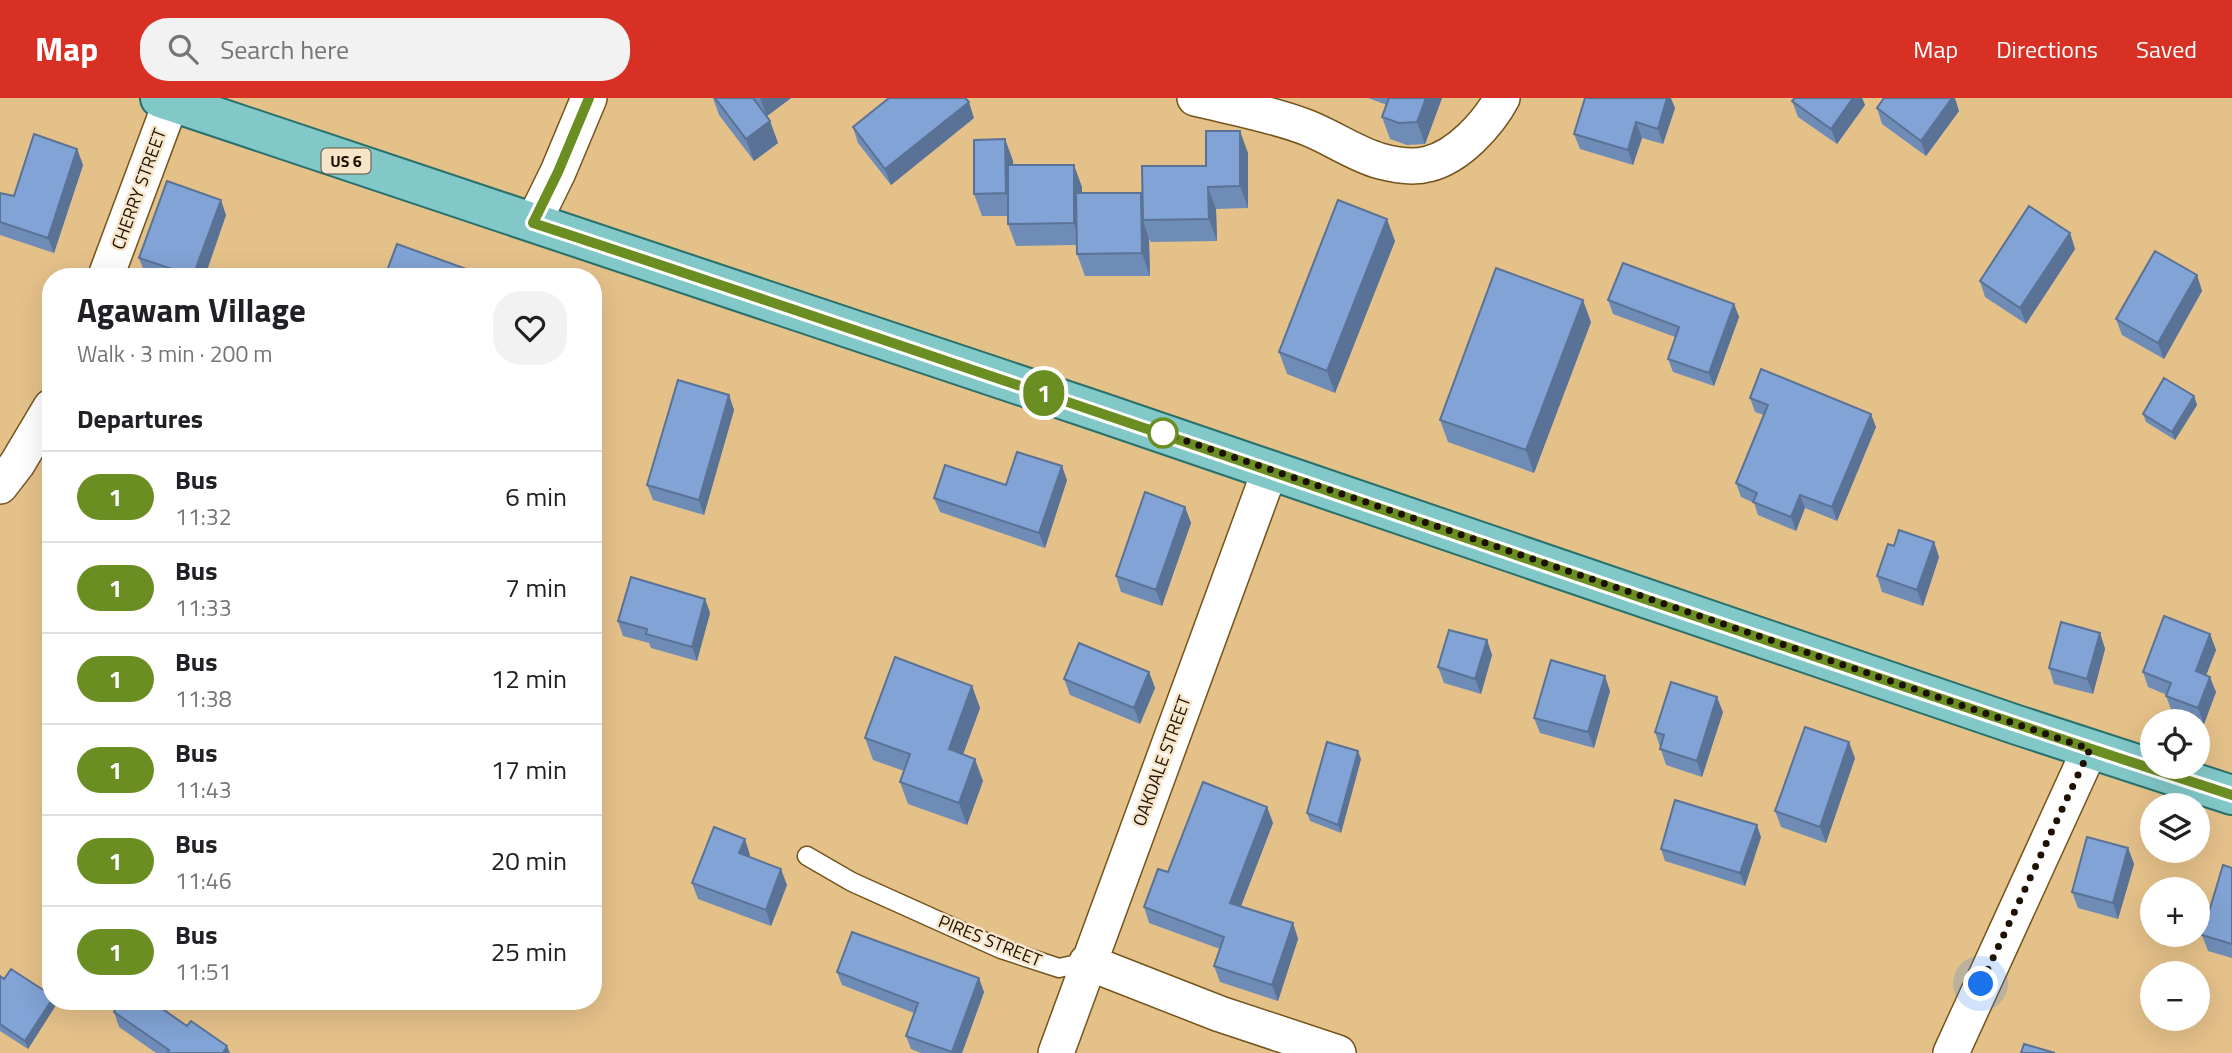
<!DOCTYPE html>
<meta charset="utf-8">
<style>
:root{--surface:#fff;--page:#f2f2f2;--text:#202124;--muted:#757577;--line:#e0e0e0;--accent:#d93025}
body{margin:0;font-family:"Titillium Web",sans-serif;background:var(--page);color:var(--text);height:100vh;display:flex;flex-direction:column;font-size:26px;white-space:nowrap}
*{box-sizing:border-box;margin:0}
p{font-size:23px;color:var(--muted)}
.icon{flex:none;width:38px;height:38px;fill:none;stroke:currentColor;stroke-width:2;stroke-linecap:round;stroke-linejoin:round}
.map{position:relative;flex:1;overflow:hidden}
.side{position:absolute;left:42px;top:170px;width:560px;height:742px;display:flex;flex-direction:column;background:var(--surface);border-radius:28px;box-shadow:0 7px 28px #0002}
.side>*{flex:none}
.badge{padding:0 14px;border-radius:23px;font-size:24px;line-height:46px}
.controls{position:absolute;left:2140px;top:611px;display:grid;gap:14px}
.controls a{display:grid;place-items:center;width:70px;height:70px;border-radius:50%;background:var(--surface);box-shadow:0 7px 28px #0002;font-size:35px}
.you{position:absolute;width:35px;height:35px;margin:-18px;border:5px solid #fff;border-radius:50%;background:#1a73e8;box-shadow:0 0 0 10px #1a73e833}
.map>.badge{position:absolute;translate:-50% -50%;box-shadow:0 0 0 4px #fff}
h2{padding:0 35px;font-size:26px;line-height:63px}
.round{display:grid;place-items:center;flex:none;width:74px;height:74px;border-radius:28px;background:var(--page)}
.headline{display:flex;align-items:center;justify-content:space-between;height:119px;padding:0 35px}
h1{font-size:33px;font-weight:700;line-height:52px}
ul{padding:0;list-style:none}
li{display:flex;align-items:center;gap:21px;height:91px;padding:0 35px;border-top:2px solid var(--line)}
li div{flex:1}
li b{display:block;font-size:26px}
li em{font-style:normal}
li .badge{min-width:77px;font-weight:700;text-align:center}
header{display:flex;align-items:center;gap:42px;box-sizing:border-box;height:98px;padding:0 35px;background:var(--accent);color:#fff}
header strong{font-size:33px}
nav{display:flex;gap:38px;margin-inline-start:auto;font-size:24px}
.search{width:490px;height:63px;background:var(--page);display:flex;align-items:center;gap:18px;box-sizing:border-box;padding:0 24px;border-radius:28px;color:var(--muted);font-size:26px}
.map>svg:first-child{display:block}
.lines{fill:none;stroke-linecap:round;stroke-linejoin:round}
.lane-casing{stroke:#74541d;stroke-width:21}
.street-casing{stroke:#74541d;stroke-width:38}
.primary-casing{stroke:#28706b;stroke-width:42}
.lane{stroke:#fff;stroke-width:18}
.street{stroke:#fff;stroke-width:35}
.primary{stroke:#82c8c9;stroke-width:38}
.wall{fill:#6f8cb7}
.shaded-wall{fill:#5a7295}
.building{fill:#81a3d5;stroke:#5a7295;stroke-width:2}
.line-casing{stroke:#fff;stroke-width:16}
.line{stroke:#6b8e23;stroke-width:10}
.walk{stroke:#1e1100;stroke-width:7;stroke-dasharray:0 12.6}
.stop-dot{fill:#fff;stroke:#6b8e23;stroke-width:3.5}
.labels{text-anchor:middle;stroke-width:5;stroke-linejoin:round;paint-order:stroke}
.shield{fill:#f7e5ca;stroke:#5f513d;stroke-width:2}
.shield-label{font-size:16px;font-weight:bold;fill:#1e1100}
.street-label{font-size:18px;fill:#1e1100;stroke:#f7e5ca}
</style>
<header>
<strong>Map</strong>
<div class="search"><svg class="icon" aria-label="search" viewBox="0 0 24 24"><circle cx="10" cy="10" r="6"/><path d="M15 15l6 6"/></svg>Search here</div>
<nav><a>Map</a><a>Directions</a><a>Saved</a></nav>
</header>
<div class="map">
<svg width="2232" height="955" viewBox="0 0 2232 955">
<rect width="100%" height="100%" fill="#e5c18a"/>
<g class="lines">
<defs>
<path id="lane" d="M807 758 852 784 1001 851 1059 870 1087 864"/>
<path id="street" d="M1195 0C1232 9 1272 16 1308 30 1333 40 1355 56 1380 63 1395 67 1414 70 1428 66 1458 59 1488 26 1502 0
M533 125 558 74 589 0
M106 178 171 4
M0 388 17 366 51 309
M1087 864 1220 916 1338 955
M1056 955 1270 372
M1951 955 2090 651"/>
<path id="primary" d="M160 0 1097 313 2017 627 2232 697"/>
</defs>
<use href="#lane" class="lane-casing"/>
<use href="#street" class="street-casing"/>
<use href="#primary" class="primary-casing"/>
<use href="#lane" class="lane"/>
<use href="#street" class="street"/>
<use href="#primary" class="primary"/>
</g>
<path class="wall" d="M713 0H791L767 18 770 23 778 45 754 63 719 17Z
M1368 0H1442L1425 46 1407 47 1390 41 1382 19 1387 7Z
M1795 0H1862L1865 7 1837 46 1798 19 1792 3Z
M1675 10 1663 46 1642 40 1633 67 1580 51 1574 36Z
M1877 10 1959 13 1926 58 1882 26Z
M974 20 891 87 858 45 853 29Z
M1005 41 1013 63V67L1082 89V95L1142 98 1206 68 1248 55V110L1216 111 1217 143 1151 144 1149 141 1150 178H1085L1077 156 1076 147 1016 148 1008 126V118H982L974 96Z
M77 51 83 67 54 155 0 137V95L14 98Z
M226 117 205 178H153L145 176 139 160Z
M2070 135 2075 151 2026 226 1985 199 1980 183Z
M1395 143 1335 295 1287 276 1279 254Z
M2197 177 2202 193 2164 261 2122 237 2116 221Z
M1608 202 1734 206 1739 219 1714 288 1673 274 1668 261 1675 239 1613 216Z
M1591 224 1534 375 1448 344 1440 322Z
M729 297 734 312 704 417 653 402 647 387Z
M2194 298 2197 307 2175 342 2146 324 2143 316Z
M1750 300 1876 329 1837 423 1805 410 1796 433 1758 417 1754 405 1741 399 1736 385 1764 317 1755 314Z
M1067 382 1045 450 940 414 934 400 1006 387Z
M1185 409 1191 425 1162 508 1121 494 1116 478Z
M1934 444 1939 459 1923 508 1882 494 1877 478 1894 448Z
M705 501 710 515 697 563 651 550 649 545 623 538 618 523Z
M2100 535 2105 551 2093 596 2054 586 2049 570Z
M2210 536 2216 552 2206 577 2216 594 2204 626 2172 614 2166 598 2167 597 2148 589 2143 574Z
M1487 542 1492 557 1481 596 1444 585 1438 569Z
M1149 574 1155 590 1140 626 1070 597 1064 581Z
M972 588 980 610 963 656 983 683 967 727 908 706 900 684 904 673 873 662 865 640Z
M1610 593 1594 650 1540 635 1534 620Z
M1723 614 1702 679 1666 667 1655 634Z
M1855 660 1826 745 1781 729 1775 713Z
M1361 661 1341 735 1310 723 1307 715Z
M1267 709 1273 725 1241 808 1293 825 1298 841 1278 903 1220 884 1214 868 1220 851 1149 825 1144 809 1168 774Z
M1761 739 1745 788 1665 763 1661 751Z
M2128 750 2134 766 2118 821 2078 810 2072 794Z
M750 757 749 759 787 787 771 828 698 801 692 785Z
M2232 770V860L2208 853 2202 837Z
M837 874 984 894 962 955H921L911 951 906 938 914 915 842 887Z
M0 878 56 907 28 951 0 933Z
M114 914 187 928 230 955H156L119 929Z"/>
<path class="shaded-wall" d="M760 0H791L767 18Z
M1426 0H1442L1425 46 1417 24Z
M1667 0H1671L1675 10 1663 46 1658 31Z
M1853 0H1862L1865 7 1837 46 1831 31Z
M1952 0H1955L1959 13 1926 58 1921 43Z
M969 4 974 20 891 87 885 71Z
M770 23 778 45 754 63 746 41Z
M1636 24 1642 40 1633 67 1628 52Z
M1240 33 1248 55V110L1240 88Z
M1005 41 1013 63 1014 118 1006 95Z
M77 51 83 67 54 155 48 140Z
M1074 67 1082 89V147L1074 125Z
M1208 89 1216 111 1217 143 1209 121Z
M1141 95 1149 117 1143 122 1149 141 1150 178 1142 155Z
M221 102 226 117 205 178H193Z
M1387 121 1395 143 1335 295 1327 273Z
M2070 135 2075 151 2026 226 2020 210Z
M2197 177 2202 193 2164 261 2158 245Z
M1583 202 1591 224 1534 375 1526 352Z
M1734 206 1739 219 1714 288 1709 275Z
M729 297 734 312 704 417 699 402Z
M2194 298 2197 307 2175 342 2172 334Z
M1871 316 1876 329 1837 423 1832 409Z
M1062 368 1067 382 1045 450 1039 435Z
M1800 397 1805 410 1796 433 1791 419Z
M1185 409 1191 425 1162 508 1156 492Z
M1934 444 1939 459 1923 508 1917 492Z
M705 501 710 515 697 563 692 549Z
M2100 535 2105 551 2093 596 2087 581Z
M2210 536 2216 552 2202 588 2196 573Z
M1487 542 1492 557 1481 596 1475 581Z
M1149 574 1155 590 1140 626 1134 610Z
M1605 578 1610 593 1594 650 1588 634Z
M2210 579 2216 594 2204 626 2198 610Z
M972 588 980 610 957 673 949 651Z
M1717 599 1723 614 1702 679 1697 663Z
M1849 644 1855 660 1826 745 1820 729Z
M1358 653 1361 661 1341 735 1338 727Z
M975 661 983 683 967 727 959 705Z
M1267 709 1273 725 1236 821 1230 805Z
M1757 727 1761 739 1745 788 1740 775Z
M745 741 750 757 745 771 739 755Z
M2128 750 2134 766 2118 821 2113 805Z
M781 771 787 787 771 828 766 812Z
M1293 825 1298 841 1278 903 1272 887Z
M979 880 984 894 962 955H953Z
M51 903H55L56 907 28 951 25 943Z
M227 948 230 955H223Z"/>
<path class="building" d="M715 0H753L770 23 746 41Z
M889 0H965L969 4 885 71 853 29Z
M1389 0H1426L1417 24 1399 25 1382 19Z
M1585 0H1667L1658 31 1636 24 1628 52 1574 36Z
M1795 0H1853L1831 31 1792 3Z
M1884 0H1952L1921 43 1877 10Z
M1206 33H1240V88L1208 89 1209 121 1143 122 1142 68H1206Z
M34 36 77 51 48 140 0 124V95L14 98Z
M1005 41 1006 95 974 96V42Z
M1008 67H1074V125L1008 126Z
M167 83 221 102 193 178 139 160Z
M1076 95H1141L1142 155 1077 156Z
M1338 102 1387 121 1327 273 1279 254Z
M2029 108 2070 135 2020 210 1980 183Z
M397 146 472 173 470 178H385Z
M2155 153 2197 177 2158 245 2116 221Z
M1623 165 1734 206 1709 275 1668 261 1679 229 1608 202Z
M1496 170 1583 202 1526 352 1440 322Z
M1761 271 1871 316 1832 409 1800 397 1791 419 1753 404 1757 395 1736 385 1768 307 1750 300Z
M2164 280 2194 298 2172 334 2143 316Z
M678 282 729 297 699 402 647 387Z
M1017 354 1062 368 1039 435 934 400 945 367 1006 387Z
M1145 394 1185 409 1156 492 1116 478Z
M1899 432 1934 444 1917 492 1877 478 1888 446 1894 448Z
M631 479 705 501 692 549 646 536 647 531 618 523Z
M2164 518 2210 536 2196 573 2210 579 2198 610 2166 598 2171 585 2143 574Z
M2061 524 2100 535 2087 581 2049 570Z
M1449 532 1487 542 1475 581 1438 569Z
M1079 545 1149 574 1134 610 1064 581Z
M895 559 972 588 949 651 975 661 959 705 900 684 910 656 865 640Z
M1551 562 1605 578 1588 634 1534 620Z
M1671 584 1717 599 1697 663 1660 651 1664 637 1655 634Z
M1805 629 1849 644 1820 729 1775 713Z
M1327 644 1358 653 1338 727 1307 715Z
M1203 684 1267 709 1230 805 1293 825 1272 887 1214 868 1224 839 1144 809 1158 771 1168 774Z
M1675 702 1757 727 1740 775 1661 751Z
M714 729 745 741 739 755 781 771 766 812 692 785Z
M2087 739 2128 750 2113 805 2072 794Z
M2223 767 2232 770V846L2202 837Z
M852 834 979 880 952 954 906 938 918 905 837 874Z
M11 871 51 897V903L25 943 0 926V878L4 881Z
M121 903H151L187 928 191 923 227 948 223 955H167L169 952 114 914Z
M2024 946 2055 955H2021Z"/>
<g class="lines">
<defs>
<path id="line" d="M589 0 558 74 533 125C1101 311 1664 512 2232 697"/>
</defs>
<use href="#line" class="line-casing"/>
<use href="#line" class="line"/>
<path class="walk" d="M1163 335 2090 651 1981 886"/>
</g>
<circle class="stop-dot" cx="1163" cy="335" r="14"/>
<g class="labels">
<rect class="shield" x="321.5" y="50.5" width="49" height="25" rx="5"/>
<g class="shield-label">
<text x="346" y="69">US 6</text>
</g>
<g class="street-label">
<text transform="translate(139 91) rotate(-70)" y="6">CHERRY STREET</text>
<text transform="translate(1162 663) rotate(-70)" y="6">OAKDALE STREET</text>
<text transform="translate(990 843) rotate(22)" y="6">PIRES STREET</text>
</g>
</g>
</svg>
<div class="controls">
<a><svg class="icon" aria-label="locate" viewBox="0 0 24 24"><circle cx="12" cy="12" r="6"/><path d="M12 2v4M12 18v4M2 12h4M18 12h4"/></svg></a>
<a><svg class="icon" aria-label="layers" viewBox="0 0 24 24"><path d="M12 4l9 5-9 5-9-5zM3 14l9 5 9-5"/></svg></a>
<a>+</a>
<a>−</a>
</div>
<div class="you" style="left:1981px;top:886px"></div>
<b class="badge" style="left:1044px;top:295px;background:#6b8e23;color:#fff">1</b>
<section class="side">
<div class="headline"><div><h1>Agawam Village</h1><p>Walk · 3 min · 200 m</p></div><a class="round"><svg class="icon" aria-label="heart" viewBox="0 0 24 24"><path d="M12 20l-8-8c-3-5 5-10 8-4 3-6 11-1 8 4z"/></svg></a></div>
<h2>Departures</h2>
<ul>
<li><span class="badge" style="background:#6b8e23;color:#fff">1</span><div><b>Bus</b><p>11:32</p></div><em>6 min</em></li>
<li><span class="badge" style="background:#6b8e23;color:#fff">1</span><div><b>Bus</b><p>11:33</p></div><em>7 min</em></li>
<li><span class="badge" style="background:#6b8e23;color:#fff">1</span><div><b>Bus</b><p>11:38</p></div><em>12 min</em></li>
<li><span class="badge" style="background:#6b8e23;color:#fff">1</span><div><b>Bus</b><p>11:43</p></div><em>17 min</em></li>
<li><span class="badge" style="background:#6b8e23;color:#fff">1</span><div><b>Bus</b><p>11:46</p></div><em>20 min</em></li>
<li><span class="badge" style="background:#6b8e23;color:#fff">1</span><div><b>Bus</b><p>11:51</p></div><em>25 min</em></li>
</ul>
</section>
</div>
